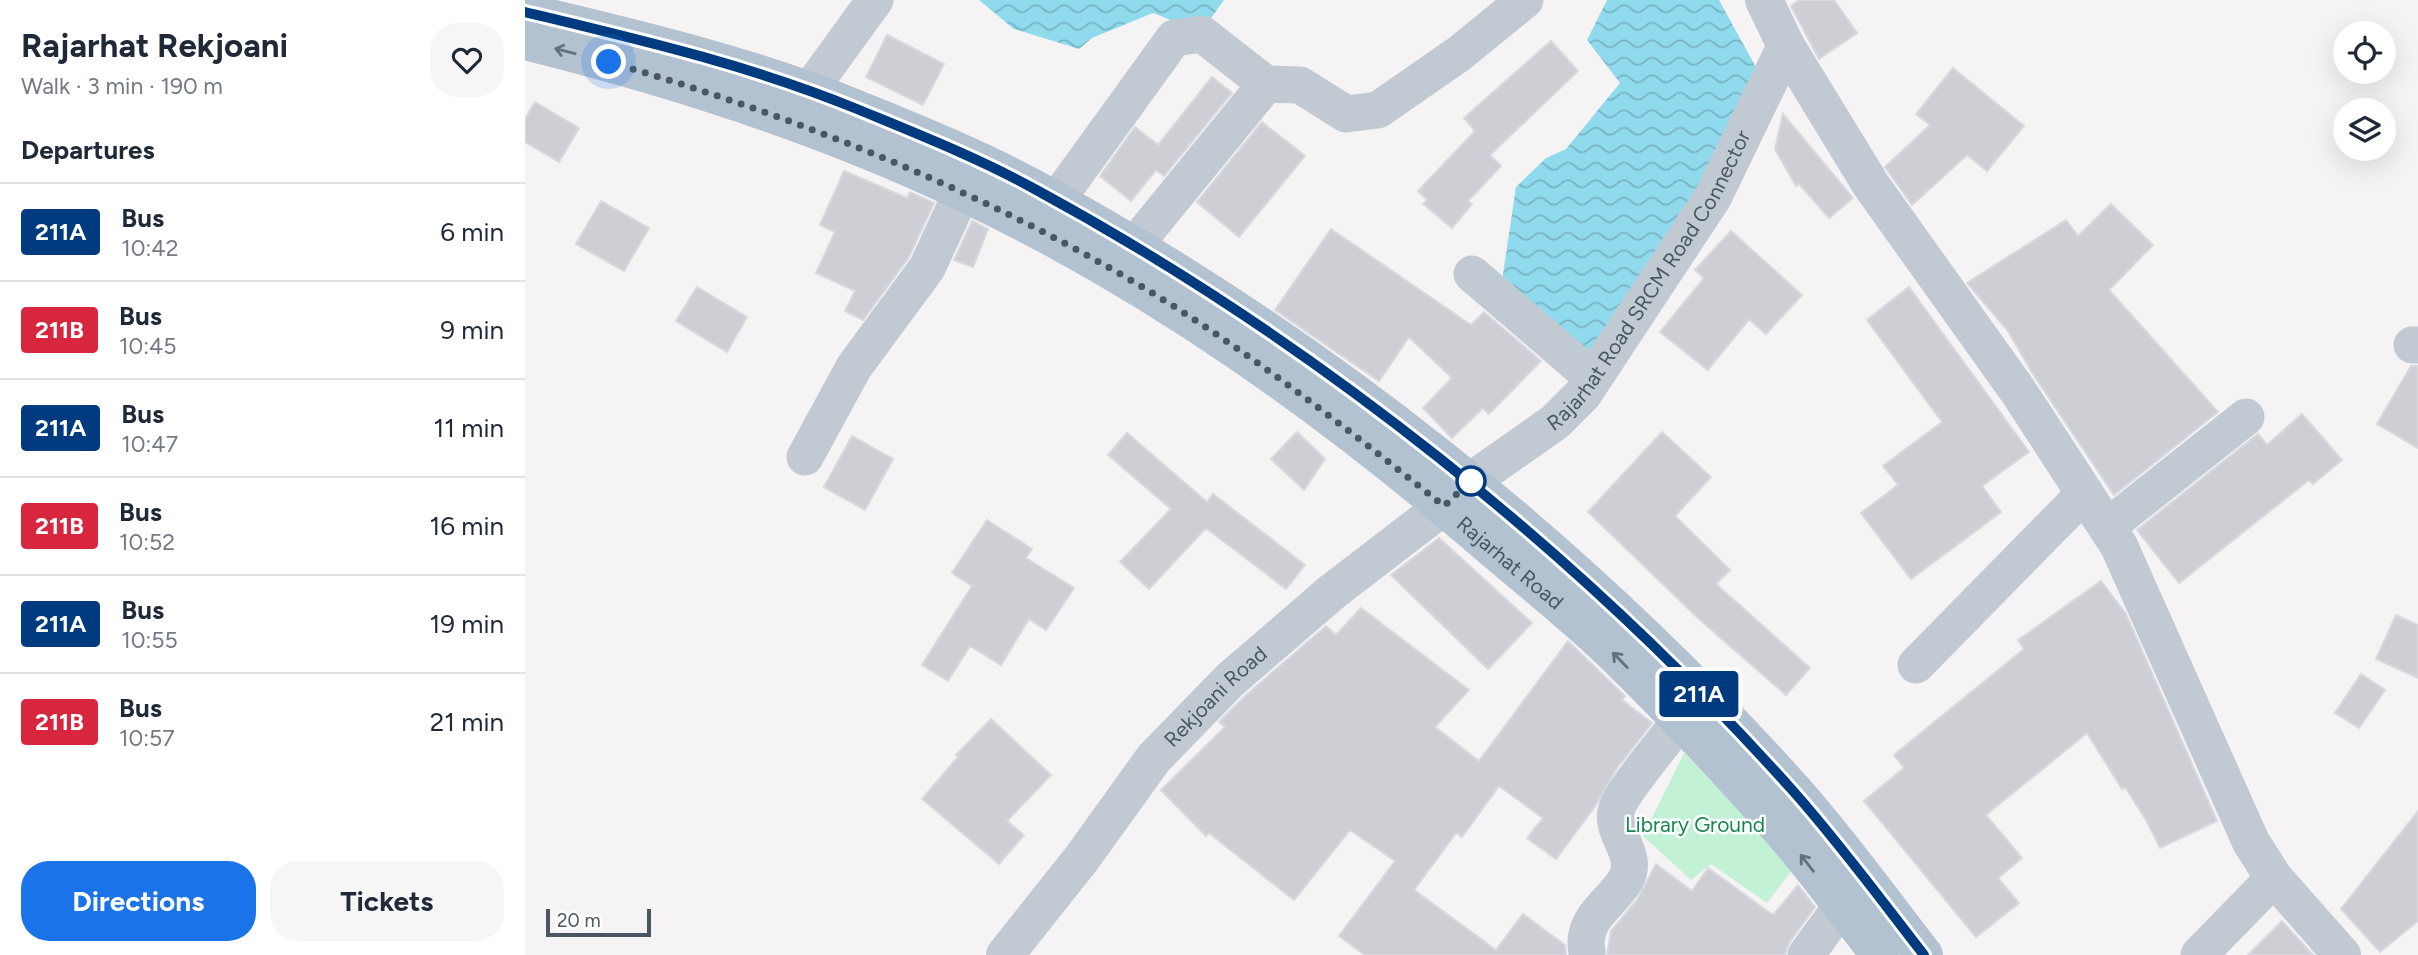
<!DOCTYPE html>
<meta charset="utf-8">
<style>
:root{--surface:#fff;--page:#f6f6f7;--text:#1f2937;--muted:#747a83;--line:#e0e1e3;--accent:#1a73e8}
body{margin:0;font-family:Figtree,sans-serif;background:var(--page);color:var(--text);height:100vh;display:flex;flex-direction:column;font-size:26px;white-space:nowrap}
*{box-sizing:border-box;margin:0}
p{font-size:23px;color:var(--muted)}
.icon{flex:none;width:38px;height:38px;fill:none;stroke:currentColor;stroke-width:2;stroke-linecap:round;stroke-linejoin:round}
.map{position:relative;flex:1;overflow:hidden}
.side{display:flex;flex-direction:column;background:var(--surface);width:525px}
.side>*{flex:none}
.badge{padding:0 14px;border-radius:5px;font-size:24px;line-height:46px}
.buttons{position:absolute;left:1808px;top:21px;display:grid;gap:14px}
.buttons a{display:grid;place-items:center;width:63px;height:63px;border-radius:50%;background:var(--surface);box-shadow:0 7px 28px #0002;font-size:35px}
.scale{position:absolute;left:21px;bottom:18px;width:105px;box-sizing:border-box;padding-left:7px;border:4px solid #4a5661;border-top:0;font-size:19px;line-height:24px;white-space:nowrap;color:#4a5661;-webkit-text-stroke:5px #fff;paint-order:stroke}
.you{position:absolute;width:35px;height:35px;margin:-18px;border:5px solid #fff;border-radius:50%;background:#1a73e8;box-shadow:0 0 0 10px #1a73e833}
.map>.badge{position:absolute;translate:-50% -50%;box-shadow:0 0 0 4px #fff}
h2{padding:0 21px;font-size:26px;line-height:63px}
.round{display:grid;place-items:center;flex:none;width:74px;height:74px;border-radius:28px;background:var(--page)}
.overview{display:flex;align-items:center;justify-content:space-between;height:119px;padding:0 21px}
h1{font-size:33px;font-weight:700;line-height:52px}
.action{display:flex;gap:14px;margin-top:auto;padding:14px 21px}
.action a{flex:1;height:80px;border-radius:28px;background:var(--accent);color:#fff;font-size:28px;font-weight:700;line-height:80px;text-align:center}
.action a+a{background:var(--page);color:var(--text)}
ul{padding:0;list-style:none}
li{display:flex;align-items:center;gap:21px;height:98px;padding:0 21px;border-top:2px solid var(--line)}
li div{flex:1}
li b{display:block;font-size:26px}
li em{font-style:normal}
li .badge{min-width:77px;font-weight:700;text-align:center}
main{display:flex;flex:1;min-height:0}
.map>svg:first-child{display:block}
.park{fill:#c3f1d5}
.water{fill:url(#water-waves)}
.building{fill:#cdcfd5;stroke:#d7d9de;stroke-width:2}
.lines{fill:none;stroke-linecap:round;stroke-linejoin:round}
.minor{stroke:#c1cad2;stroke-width:37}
.tertiary{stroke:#c1cad2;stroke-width:38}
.primary{stroke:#b3c2d1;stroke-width:38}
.oneway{stroke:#64717d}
.line-casing{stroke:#fff;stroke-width:16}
.line{stroke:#003b80;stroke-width:10}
.walk{stroke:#4a5661;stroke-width:7;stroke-dasharray:0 12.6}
.stop-dot{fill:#fff;stroke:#003b80;stroke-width:3.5}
.labels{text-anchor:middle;stroke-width:5;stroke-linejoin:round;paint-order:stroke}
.street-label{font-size:21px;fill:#4a5661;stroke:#fff}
.park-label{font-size:21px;fill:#17864f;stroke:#fff}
</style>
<main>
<section class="side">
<div class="overview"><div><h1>Rajarhat Rekjoani</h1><p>Walk · 3 min · 190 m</p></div><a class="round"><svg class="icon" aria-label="heart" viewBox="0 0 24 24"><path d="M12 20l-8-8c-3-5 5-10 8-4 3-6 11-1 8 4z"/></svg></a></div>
<h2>Departures</h2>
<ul>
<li><span class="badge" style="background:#003b80;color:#fff">211A</span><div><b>Bus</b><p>10:42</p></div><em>6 min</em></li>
<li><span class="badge" style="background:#d7263d;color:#fff">211B</span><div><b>Bus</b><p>10:45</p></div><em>9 min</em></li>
<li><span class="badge" style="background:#003b80;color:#fff">211A</span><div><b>Bus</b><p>10:47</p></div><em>11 min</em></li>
<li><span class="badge" style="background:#d7263d;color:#fff">211B</span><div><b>Bus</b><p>10:52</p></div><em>16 min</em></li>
<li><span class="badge" style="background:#003b80;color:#fff">211A</span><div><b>Bus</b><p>10:55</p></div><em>19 min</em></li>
<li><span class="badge" style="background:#d7263d;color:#fff">211B</span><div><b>Bus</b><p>10:57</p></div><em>21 min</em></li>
</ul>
<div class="action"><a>Directions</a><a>Tickets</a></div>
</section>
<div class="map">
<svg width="1893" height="955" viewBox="0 0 1893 955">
<defs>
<pattern id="water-waves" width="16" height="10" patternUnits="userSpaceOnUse" patternTransform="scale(1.75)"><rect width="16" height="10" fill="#90daee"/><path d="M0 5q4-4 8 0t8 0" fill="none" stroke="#78b4c4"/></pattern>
</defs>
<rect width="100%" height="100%" fill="#f5f3f3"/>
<path class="park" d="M1159 753 1271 865 1242 903 1186 864 1166 880 1118 836Z"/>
<path class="water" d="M454 0H699L676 32 628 13 567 38 554 49 489 29Z
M1082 0H1194L1233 71 1222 111 1065 359 977 281 991 187 1021 158 1041 149 1095 83 1062 40Z"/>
<path class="building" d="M1274 0H1309L1332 33 1294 59 1266 6Z
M362 35 419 64 398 105 341 77Z
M1026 41 1053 71 965 155 976 166 943 201 947 204 927 228 898 204 902 200 893 191 950 131 939 118Z
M1428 68 1499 126 1462 171 1442 155 1387 205 1360 167 1405 125 1391 114Z
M687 77 707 93 639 176 631 170 606 201 575 176 610 127 633 145Z
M10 102 54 128 34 162 0 142V119Z
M1258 114 1328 198 1304 218 1274 184 1271 186 1250 149Z
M737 122 780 156 714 237 672 202Z
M319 171 382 198 385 192 409 203 384 257 338 320 320 311 330 291 291 273 310 232 295 225Z
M76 201 124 228 99 271 51 244Z
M1586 204 1628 245 1584 290 1693 412 1589 495 1508 374 1483 331 1442 283 1541 220 1553 236Z
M447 221 463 229 448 267 429 260Z
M806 229 946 325 959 312 1016 361 964 414 958 408 927 438 898 408 927 378 884 337 854 381 750 310Z
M1206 231 1277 295 1241 334 1224 319 1183 370 1135 332 1179 278 1170 270Z
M172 287 222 317 202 352 151 321Z
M1384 287 1504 452 1457 486 1476 512 1386 579 1336 513 1373 485 1358 466 1417 422 1342 320Z
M1886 366H1893V448L1852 424Z
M1777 414 1817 460 1788 484 1784 480 1654 583 1612 530 1733 434 1742 445Z
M772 432 800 459 779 490 746 459Z
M1137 432 1186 477 1150 516 1205 570 1191 584 1285 668 1261 695 1175 620 1063 512Z
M602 433 682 502 688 494 780 565 761 589 681 528 624 589 595 562 646 509 583 455Z
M327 436 368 459 340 510 299 487Z
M462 520 507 549 501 558 549 588 521 630 504 619 476 665 445 646 423 681 397 665 447 586 427 573Z
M914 538 1007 623 963 669 866 575Z
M1576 581 1601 614 1692 821 1635 848 1621 820 1600 787 1597 789 1562 733 1461 815 1497 858 1473 878 1494 903 1451 937 1339 801 1379 768 1369 755 1499 649 1493 640Z
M836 608 944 690 910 727 954 761 1043 641 1100 696 1097 700 1127 723 1092 768 1071 805 1031 859 1002 838 1018 818 974 786 937 837 931 833 889 890 971 950 998 914 1040 945 1041 955H840L814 936 870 861 825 830 769 900 684 833 681 836 636 790 700 727 694 722 720 696 801 626 811 635Z
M1871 615 1893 625V678L1851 659Z
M1836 674 1860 690 1834 728 1810 713Z
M466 719 526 775 482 821 499 835 474 864 397 799 433 757 431 755Z
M1893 811V921L1855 952 1816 909Z
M1131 864 1167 891 1183 868 1248 915 1273 885 1290 907 1264 943 1260 955H1082L1086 931 1112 900Z
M1757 921 1788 955H1723Z"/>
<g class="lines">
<path class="minor" d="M284 91 350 0
M531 201 649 38 677 34 741 84
M609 246 741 84 775 85 821 114 853 110 935 53 1000 0
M947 274 1068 378
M1887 345H1893
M280 457 329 367 402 268 437 192
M1582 527 1721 417
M1391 665 1560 493
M1062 952C1055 918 1087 904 1101 879 1114 855 1086 834 1091 811 1095 793 1141 740 1154 722
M1281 955 1316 907
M1674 955 1749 878"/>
<g class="tertiary">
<path d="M1239 0 1261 46 1346 185 1493 391 1594 546 1726 842 1749 878 1817 955"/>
<path id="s1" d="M480 955 557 858 629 758 705 680 807 592 919 506 946 481 1030 422 1058 394 1188 197 1261 46"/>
</g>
<g class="primary">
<path d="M0 12C112 39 225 65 332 109 390 133 451 157 506 187 791 341 1054 551 1270 792 1315 843 1357 901 1399 955"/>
<path id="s2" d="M0 41C149 78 296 125 435 191 633 284 810 412 975 555 1013 587 1053 619 1089 654 1146 710 1203 769 1256 830 1291 870 1322 914 1355 955"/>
</g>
</g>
<defs><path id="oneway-shaft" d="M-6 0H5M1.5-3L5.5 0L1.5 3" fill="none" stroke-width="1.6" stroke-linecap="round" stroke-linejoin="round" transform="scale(1.75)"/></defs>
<g class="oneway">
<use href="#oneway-shaft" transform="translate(40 51) rotate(-166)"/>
<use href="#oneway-shaft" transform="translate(1095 660) rotate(-134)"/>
<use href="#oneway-shaft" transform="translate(1282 863) rotate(-128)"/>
</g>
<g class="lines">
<defs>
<path id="line" d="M0 12C112 39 225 65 332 109 390 133 451 157 506 187 789 340 1055 553 1269 792 1315 844 1357 901 1399 955"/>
</defs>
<use href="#line" class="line-casing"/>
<use href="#line" class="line"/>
<path class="walk" d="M84 62C279 119 469 195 642 302 739 363 830 435 919 506L946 481"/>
</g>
<circle class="stop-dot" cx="946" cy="481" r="14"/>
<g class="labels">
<g class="street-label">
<text dy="7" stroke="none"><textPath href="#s1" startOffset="942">Rajarhat Road SRCM Road Connector</textPath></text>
<text dy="7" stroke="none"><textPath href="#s2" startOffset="1127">Rajarhat Road</textPath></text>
<text dy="7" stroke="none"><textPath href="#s1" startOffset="334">Rekjoani Road</textPath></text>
</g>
<g class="park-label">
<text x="1170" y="832">Library Ground</text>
</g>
</g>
</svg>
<div class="buttons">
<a><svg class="icon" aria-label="locate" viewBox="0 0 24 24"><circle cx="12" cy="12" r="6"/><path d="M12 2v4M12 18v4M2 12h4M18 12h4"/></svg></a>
<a><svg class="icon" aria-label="layers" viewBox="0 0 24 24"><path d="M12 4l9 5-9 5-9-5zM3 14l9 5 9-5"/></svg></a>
</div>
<div class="scale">20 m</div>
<div class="you" style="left:84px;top:62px"></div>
<b class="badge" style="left:1174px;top:694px;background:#003b80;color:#fff">211A</b>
</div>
</main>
